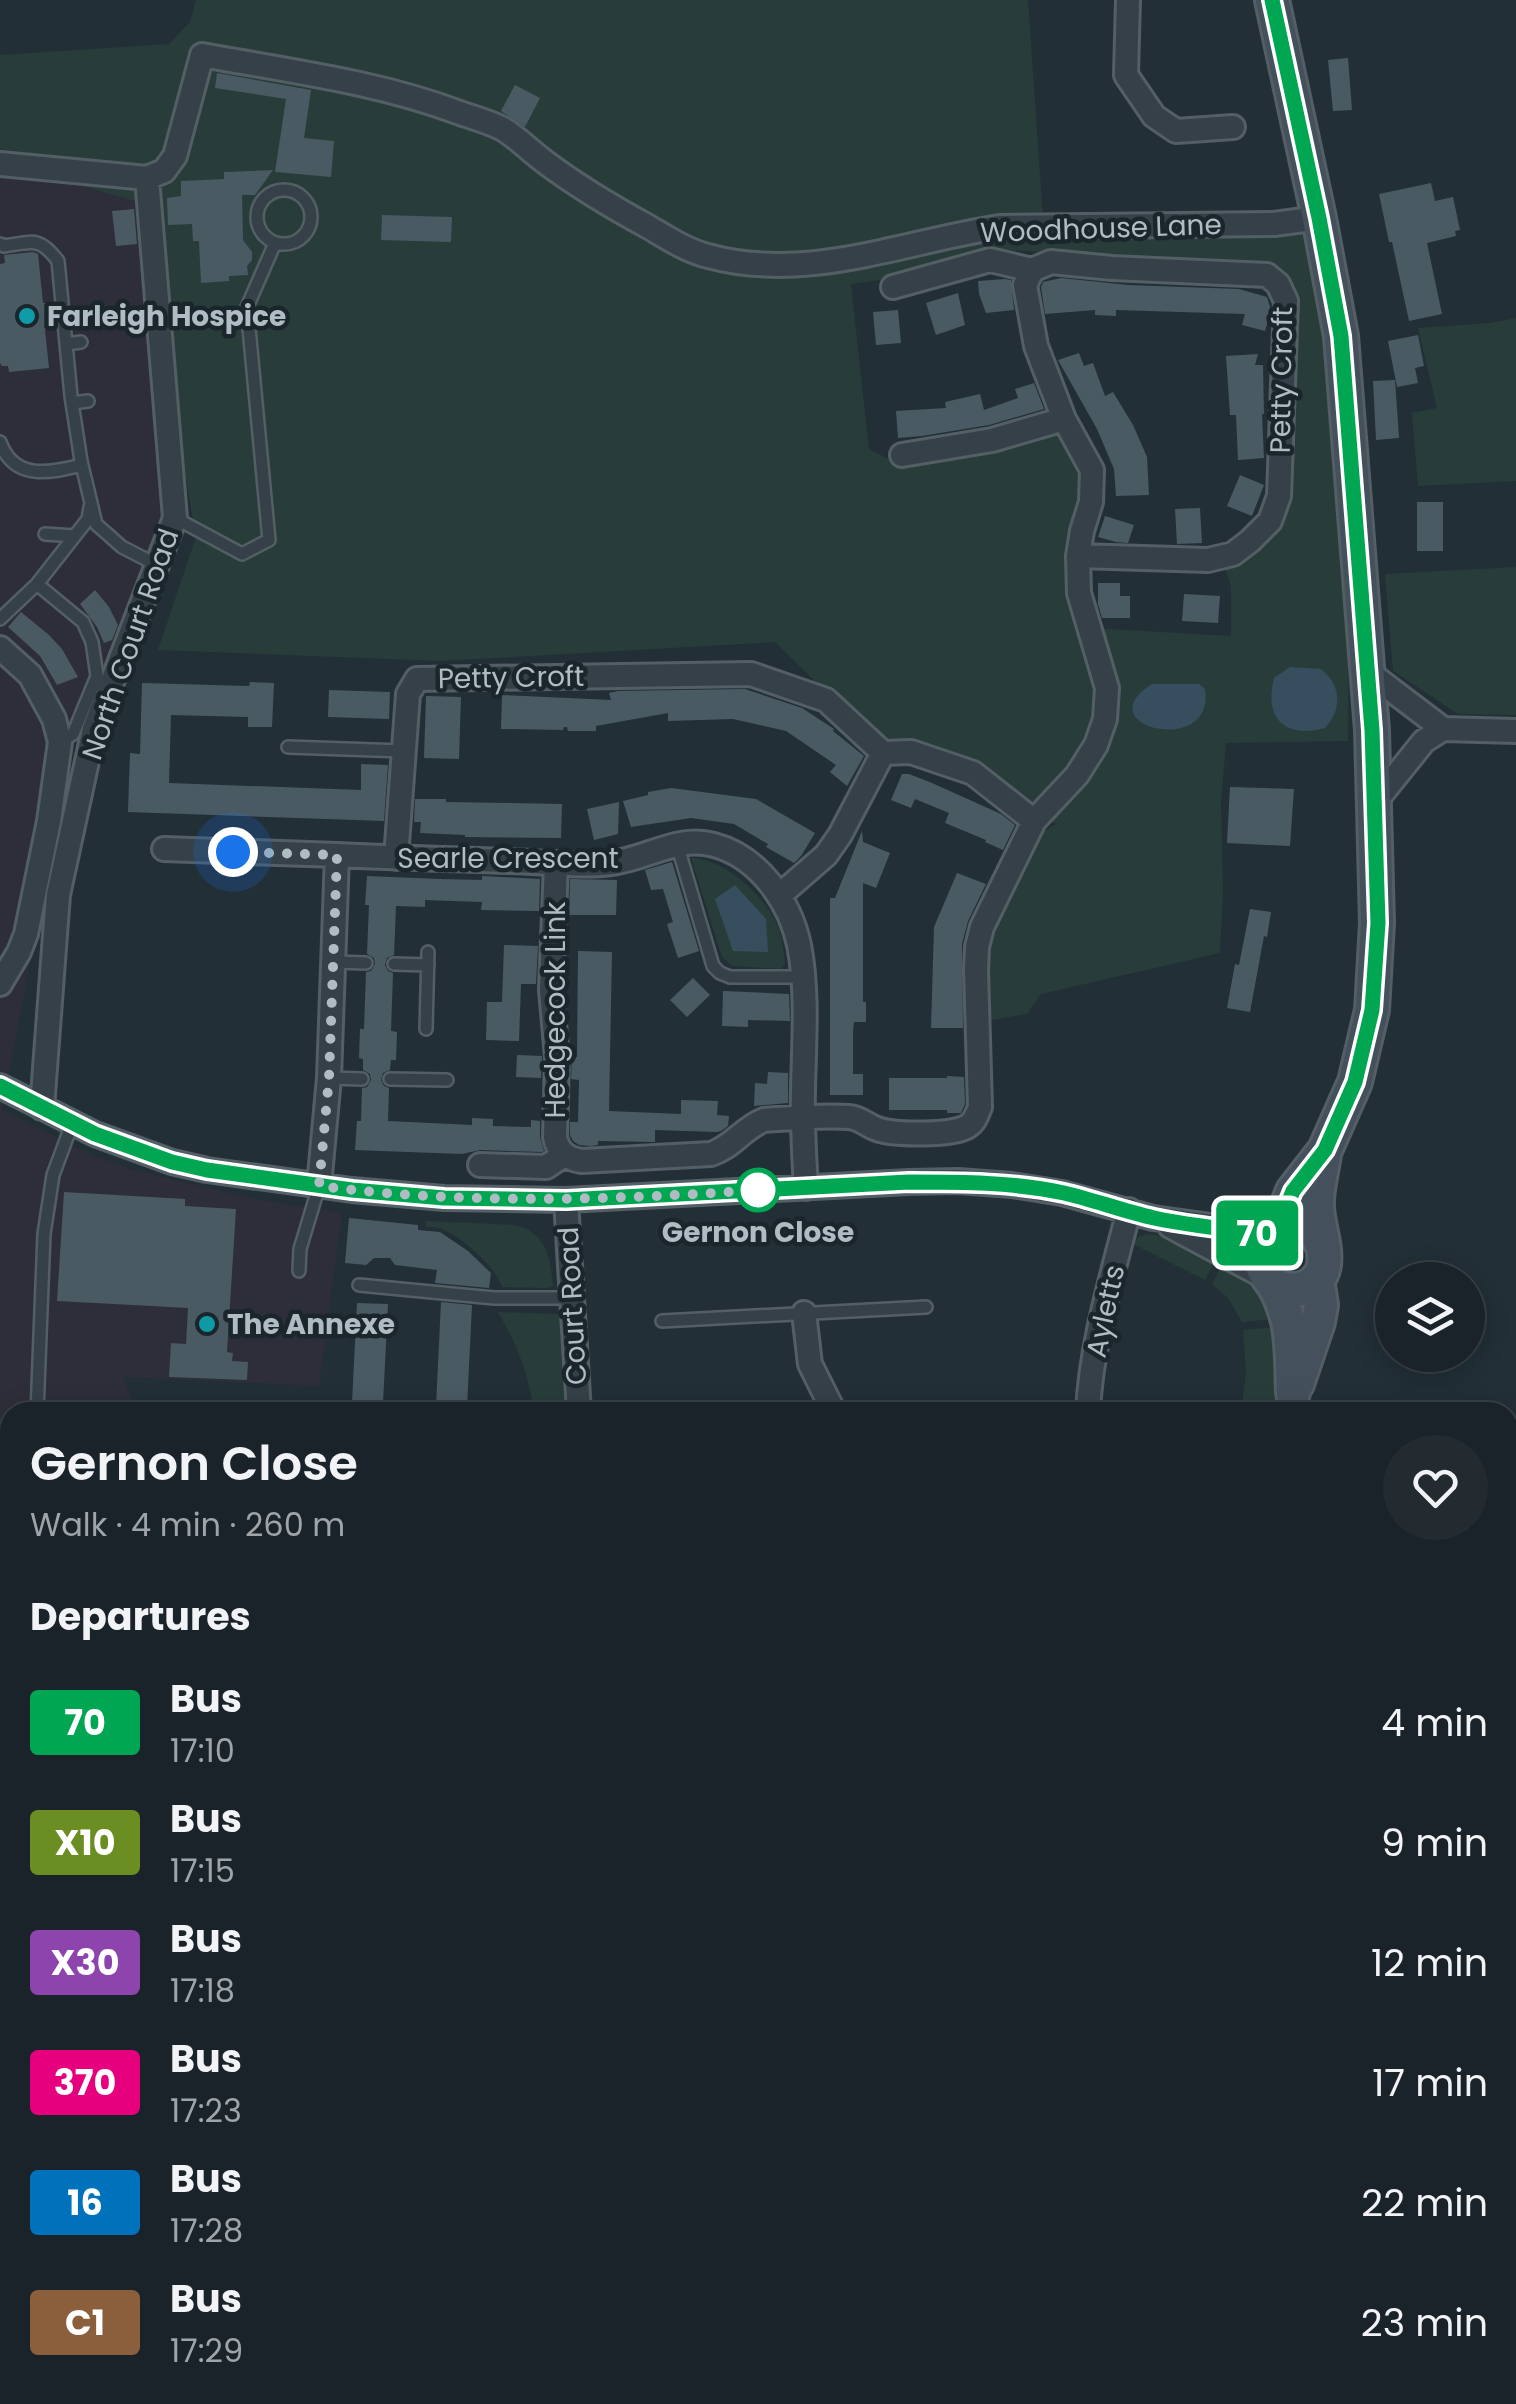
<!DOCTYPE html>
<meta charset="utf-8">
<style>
:root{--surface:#1a2329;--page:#232b31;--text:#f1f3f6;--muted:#9fa4a8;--line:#384046}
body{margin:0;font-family:Poppins,sans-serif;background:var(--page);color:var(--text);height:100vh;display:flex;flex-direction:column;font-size:38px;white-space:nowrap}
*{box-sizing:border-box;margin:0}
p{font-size:32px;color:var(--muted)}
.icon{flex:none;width:55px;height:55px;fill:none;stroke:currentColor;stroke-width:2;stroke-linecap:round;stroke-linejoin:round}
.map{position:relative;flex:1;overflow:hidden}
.sheet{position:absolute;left:0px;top:1402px;width:1518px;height:1002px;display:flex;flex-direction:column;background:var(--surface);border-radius:30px 30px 0 0;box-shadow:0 5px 25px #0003,0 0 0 2px var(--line)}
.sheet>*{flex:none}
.badge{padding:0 20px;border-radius:8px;font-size:35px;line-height:65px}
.fabs{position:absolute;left:1375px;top:1262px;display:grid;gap:20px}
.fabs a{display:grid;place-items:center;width:110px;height:110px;border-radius:50%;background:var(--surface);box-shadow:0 5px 25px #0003,0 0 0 2px var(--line);font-size:50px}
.you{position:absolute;width:50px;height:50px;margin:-25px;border:8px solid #fff;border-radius:50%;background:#1a73e8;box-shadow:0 0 0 15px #1a73e833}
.map>.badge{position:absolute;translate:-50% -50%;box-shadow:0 0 0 5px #fff}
h2{padding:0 30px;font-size:38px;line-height:90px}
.round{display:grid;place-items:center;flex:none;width:105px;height:105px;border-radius:52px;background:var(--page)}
.head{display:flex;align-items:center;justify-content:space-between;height:170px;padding:0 30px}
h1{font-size:48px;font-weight:600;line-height:75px}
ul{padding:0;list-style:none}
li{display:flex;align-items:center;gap:30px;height:120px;padding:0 30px}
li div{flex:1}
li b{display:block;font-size:38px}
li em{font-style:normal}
li .badge{min-width:110px;font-weight:700;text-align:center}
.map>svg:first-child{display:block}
.medical{fill:#2d2e39}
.green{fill:#283d3a;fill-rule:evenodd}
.water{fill:#364e5e}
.building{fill:#4a5a63}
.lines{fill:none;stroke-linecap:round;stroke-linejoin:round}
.service-casing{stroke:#535e65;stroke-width:16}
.minor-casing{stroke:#535e65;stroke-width:28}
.secondary-casing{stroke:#535e65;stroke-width:38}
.service{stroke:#354048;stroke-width:11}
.minor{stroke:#354048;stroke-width:22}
.secondary{stroke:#44505b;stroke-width:32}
.line-casing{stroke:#fff;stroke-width:22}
.line{stroke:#00a651;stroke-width:15}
.walk{stroke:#b0bcc4;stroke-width:10;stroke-dasharray:0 18}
.culture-dot{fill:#0f9aa8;stroke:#1b252c;stroke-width:4}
.stop-dot{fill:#fff;stroke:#00a651;stroke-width:5}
.labels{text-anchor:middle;stroke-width:9;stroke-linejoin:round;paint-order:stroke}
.street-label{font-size:28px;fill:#b0bcc4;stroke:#1b252c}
.poi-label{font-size:28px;font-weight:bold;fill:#b0bcc4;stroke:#1b252c;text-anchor:start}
.stop-label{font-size:28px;font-weight:bold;fill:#b0bcc4;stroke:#1b252c}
</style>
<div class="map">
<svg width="1516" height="2404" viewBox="0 0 1516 2404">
<rect width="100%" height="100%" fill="#222f37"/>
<path class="medical" d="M0 172 43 175 97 186 139 202 169 517 91 713 69 756 2 1110 95 1156 134 1170 250 1198 342 1213 319 1386 123 1377 136 1412H10V1552H0Z"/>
<path class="green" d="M196 0H1028L1044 233 1314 229 1330 339 1349 617 1348 741 1226 743 1221 803 1223 890 1220 953 1041 994 1027 1014 985 1021V941L1035 836 1056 824 1029 809 881 741 828 694 775 642 441 661 158 650 196 537 139 202 43 175 0 172V55L169 44 190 22ZM985 249 1045 252 1051 256 1284 279 1275 528 1248 553 1225 568 1231 587V636L1089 628 1083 472 1061 429 897 463 869 449 851 284 879 280Z
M1516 318V481L1418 486 1412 413 1437 408 1418 328 1490 323Z
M1516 567V715L1458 714 1393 671 1385 574Z
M691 858C726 858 770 900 780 932 783 943 784 954 785 964L781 969 732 966 722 957Z
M426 1221 514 1225C547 1232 550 1257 553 1287L546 1288 502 1287C497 1268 462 1237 442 1229 438 1227 430 1227 425 1227Z
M1148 1234 1156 1235 1215 1261 1205 1280 1131 1243 1140 1236Z
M1222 1265 1258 1290 1276 1319 1242 1322 1228 1298 1212 1284Z
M498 1312 559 1314 565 1412H534C527 1370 519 1349 498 1312Z
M1279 1327V1386L1275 1412H1241L1246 1373 1243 1330Z
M0 1770H7L10 1794V2000L0 2009Z"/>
<path class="water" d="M1290 667 1321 669C1342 685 1342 710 1325 728 1284 739 1264 718 1274 678Z
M1152 684H1199L1205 689C1216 758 1084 727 1152 684Z
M735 885 766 919 768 952 733 951 715 899Z"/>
<path class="building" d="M1348 58 1352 110 1333 111 1328 60Z
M217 73 311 90 304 138 334 141 331 177 275 172 286 99 215 88Z
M515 85 540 98 525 127 501 111Z
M273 170 255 195H242L243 240 252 252V260L247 266 248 275 229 276V281L201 283 199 241H193L192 224 168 225 167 198 181 196V181L224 179V172Z
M1431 183 1435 201 1453 197 1460 230 1455 231 1456 236 1427 243 1442 314 1409 321 1392 242H1389L1379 194Z
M134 209 137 244 116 246 112 211Z
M382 215 452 217 451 242 381 240Z
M33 252 38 254 43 303H48L51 329 45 330 49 368 9 372 8 366H2L0 363V264L5 263 4 255Z
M1061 278 1128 285 1239 289 1267 297 1271 310 1265 331 1242 325 1245 314 1116 310V316L1095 315V310L1045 314 1041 287 1043 282Z
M1005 279 1011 280 1014 310 986 313 979 294 978 281Z
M958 293 965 325 936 335 926 303Z
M898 310 901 343 876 345 873 312Z
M1418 335 1424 366 1415 368 1418 383 1397 387 1388 341Z
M1079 353 1084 366 1093 363 1105 396 1113 392 1133 425 1147 457 1149 495 1116 496 1114 469 1097 429 1058 360Z
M1258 354 1255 365H1263L1264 414H1262L1264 458 1238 460 1236 415H1230L1226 356Z
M1395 380 1399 438 1376 440 1373 381Z
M1034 383 1044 409 989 425 922 436 898 438 896 411 946 408 945 402 980 394 984 410 1018 398 1015 389Z
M1240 475 1264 485 1252 516 1227 506Z
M1417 502H1443V551H1417Z
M1200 508 1202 543 1177 544 1175 509Z
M1105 516 1134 525 1128 543 1116 542 1098 537Z
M1098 583H1120V596H1130V618H1102L1098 604Z
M95 590 109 607 118 625 112 640 104 643 97 627 80 604Z
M1184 594 1220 596 1218 623 1182 621Z
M21 612 49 635 62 649 78 677 57 685 40 656 8 627Z
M250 682 274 683 272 727H248V717L171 715 169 783 361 790V764L388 765 384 821 128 812 130 753 140 754 142 683 249 686Z
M745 689 802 708 834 729 833 731 864 756 847 786 830 772 836 765 786 731 733 719 668 721V713L596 726V731H568L567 727H564L563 730 501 729 502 695 611 700 609 693 618 691Z
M329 690 390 692 389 719 328 717Z
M426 696 461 697 459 759 424 758Z
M902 774H909L932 783 1001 814 1015 825 1003 850 985 842 986 840 945 823 949 813 915 799 911 808 891 800Z
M1230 787 1294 789 1290 846 1227 843Z
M671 788 756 799 815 833 801 856 794 863 766 847 768 844 734 824 691 818 631 827 623 801 648 795V792Z
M415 799H446V802L562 804 561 838 465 837V835L420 833 421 822H414Z
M619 802 618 834 594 840 587 809Z
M862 831 863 842 890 853 876 888 863 883V1002H866V1022H854L853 1031V1074H863V1095H830V898H835Z
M672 862 699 951 678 958 667 924 673 922 663 889 651 890 645 870Z
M957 873 986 884 968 921 962 944 963 1028H931L934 927Z
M367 876 440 879 482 880V876L540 879 539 911 481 910 482 902 425 900V907L396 906 394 955 387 958 385 965 388 971 393 973 391 1031 397 1032 396 1060H391L390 1070 383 1073 381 1080 384 1086 389 1088 388 1121 472 1125V1118L493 1119V1126L531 1127V1120L540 1121V1137L544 1151 542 1152 480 1150 462 1154 355 1150 357 1121H361L362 1088 367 1087 371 1080 370 1074 363 1070V1059L359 1058 360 1029H364L366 972 371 971 375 964 374 958 367 954 369 905H365Z
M570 879 617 880 616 915H569Z
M1250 909 1271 912 1267 937 1264 936 1250 1012 1227 1008 1235 964 1239 965Z
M504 945 538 946 536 984H521L519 1041 486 1040 487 1002H502Z
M578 951 612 952 609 1111 681 1114V1100L718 1101 717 1115 729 1116 728 1126 721 1131 717 1132 655 1130V1142L598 1141V1145L591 1146 579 1145 573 1141 570 1135V1122H578L579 1080 571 1079 572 1057H577Z
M693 978 710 995 687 1017 670 1000Z
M723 991 789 994 790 1021 748 1020V1027L722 1026Z
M517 1055 542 1056 541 1078 516 1077Z
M768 1072 788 1073V1103L754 1106 755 1083 767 1084Z
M947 1076 964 1077 965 1104 961 1113H947V1110H889V1078H947Z
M64 1192 185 1199V1206L236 1209 227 1352 233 1353 232 1361 248 1362 247 1380 169 1377 171 1343 186 1344 188 1308 57 1301Z
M349 1218 418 1225V1230L440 1232 468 1251 491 1273 489 1288 435 1283 437 1270 395 1265 390 1258H374L366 1265 345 1263Z
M441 1302 472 1305 467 1407 436 1406Z
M357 1303 388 1304 383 1403 352 1402Z"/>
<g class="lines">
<defs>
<path id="service" d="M257 217a27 27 0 1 1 54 0a27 27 0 1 1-54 0Z
M0 244 4 246C33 242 39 236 58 261L71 396 81 461 96 524 122 547 157 565
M66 344 81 342
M72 403 88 401
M0 442C14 481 50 473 82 465
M175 518 242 554 269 540 247 307 275 243
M45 534 74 536
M37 584 83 622 92 642 97 676 73 734 60 742
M0 619 37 584 88 519 90 507
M288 747 403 751
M677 844 713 966 720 973 730 977H802
M334 962 366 963
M394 964 428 965
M426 1029 428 952
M329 1078 362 1079
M390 1079 447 1080
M299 1271 300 1249 319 1186
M359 1285 494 1298H572
M662 1321 926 1307
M37 1412 44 1234 53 1175 72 1124
M0 2151 10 2155"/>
<path id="minor" d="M1128 0 1126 75 1154 116 1176 131 1233 127
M0 164 147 178 164 171 175 156 202 55C289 71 378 82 460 113 474 118 490 122 503 129 518 138 531 152 545 162 577 186 612 207 647 226 666 237 687 251 708 256 807 283 902 242 999 227L1274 224 1319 218
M893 287 990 260 1032 270
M902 455 992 440 1064 419
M0 648 30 675 54 719 60 742 49 821 26 934 19 952 0 984
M1368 672 1443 729
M1375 802 1424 741 1443 729 1516 731
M164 849 337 855
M396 858 408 694 417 679 751 674 826 700 883 753 911 752 973 773 1034 821
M556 863 551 990 557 1057 555 1137C558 1152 567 1159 582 1161L711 1154C733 1147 743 1128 764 1120 792 1118 821 1115 849 1117 861 1118 866 1125 877 1129 893 1135 954 1136 968 1126 975 1122 977 1114 980 1107L976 970 977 947 982 927 1034 821 1077 775 1096 745 1105 719 1107 688 1079 593 1078 556 1082 531 1091 502 1092 470 1064 419 1036 346 1025 285 1032 270 1051 262 1112 268 1267 275 1278 284 1286 301 1279 496 1270 521 1250 541 1233 554 1208 560 1078 556
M780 895 826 855 840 835 883 753
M0 1086 95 1134 172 1162 207 1170 352 1190 444 1198 566 1200 909 1182 958 1181 1012 1185 1062 1193 1153 1218 1269 1234
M42 1108 58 895 94 729 175 518 147 178
M480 1165 546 1167 564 1155
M319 1186 329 1078 337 855C395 858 454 859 512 861 544 862 579 867 611 863 647 859 677 835 714 845 759 857 790 902 799 945 808 990 804 1043 803 1089 802 1122 804 1155 806 1188
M566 1200 579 1412
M1170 1226 1265 1277
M804 1313 810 1364 834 1412
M1088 1412C1091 1344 1112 1277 1129 1210
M0 1695 10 1694
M170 2395V2404
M1187 2395V2404"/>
<path id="secondary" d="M1272 0 1319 218 1341 336 1372 730 1377 923 1372 1010 1355 1082 1325 1150 1293 1191 1278 1228
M1274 1285C1284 1290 1293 1292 1304 1288 1342 1274 1315 1229 1317 1202 1317 1186 1322 1170 1324 1154
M1297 1384 1318 1322 1321 1305 1317 1279
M1293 1393C1292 1369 1293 1345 1288 1321 1285 1310 1280 1294 1273 1284 1259 1266 1249 1247 1274 1230 1283 1224 1294 1223 1305 1227 1316 1231 1321 1240 1324 1250
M1240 2395V2404"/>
</defs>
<use href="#service" class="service-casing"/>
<use href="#minor" class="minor-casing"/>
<use href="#secondary" class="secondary-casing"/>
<use href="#service" class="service"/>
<use href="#minor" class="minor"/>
<use href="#secondary" class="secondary"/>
</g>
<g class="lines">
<defs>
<path id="line" d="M0 1086 95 1134 172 1162 207 1170 352 1190 444 1198 566 1200 909 1182C961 1182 1013 1182 1064 1193 1094 1200 1123 1211 1154 1218 1191 1226 1231 1230 1269 1234L1278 1228 1293 1191 1325 1150 1355 1082 1372 1010 1378 923 1372 730 1341 336 1319 218 1272 0"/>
</defs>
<use href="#line" class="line-casing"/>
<use href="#line" class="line"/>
<path class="walk" d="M233 852 337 855 329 1078 319 1186C467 1205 612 1200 760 1190H758"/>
</g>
<g class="culture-dot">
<circle cx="27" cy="316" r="10"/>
<circle cx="207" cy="1324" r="10"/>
</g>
<circle class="stop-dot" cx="758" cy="1190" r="20"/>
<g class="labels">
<g class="street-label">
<text transform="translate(1101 228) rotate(-2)" y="10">Woodhouse Lane</text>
<text transform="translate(1281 380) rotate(-89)" y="10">Petty Croft</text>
<text transform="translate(130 644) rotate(-71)" y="10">North Court Road</text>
<text transform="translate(511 677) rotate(-1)" y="10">Petty Croft</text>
<text x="508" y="868">Searle Crescent</text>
<text transform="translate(555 1010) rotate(-90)" y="10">Hedgecock Link</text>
<text transform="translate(572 1306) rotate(-93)" y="10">Court Road</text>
<text transform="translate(1105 1311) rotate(-78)" y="10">Ayletts</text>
</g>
<g class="poi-label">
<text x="47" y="326">Farleigh Hospice</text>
<text x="227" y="1334">The Annexe</text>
</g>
<g class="stop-label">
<text x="758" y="1242">Gernon Close</text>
</g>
</g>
</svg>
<div class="fabs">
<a><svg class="icon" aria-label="layers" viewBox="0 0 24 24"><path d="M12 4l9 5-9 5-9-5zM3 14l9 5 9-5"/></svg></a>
</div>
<div class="you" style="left:233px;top:852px"></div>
<b class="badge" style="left:1257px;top:1233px;background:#00a651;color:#fff">70</b>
<section class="sheet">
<div class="head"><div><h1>Gernon Close</h1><p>Walk · 4 min · 260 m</p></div><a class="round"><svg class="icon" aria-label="heart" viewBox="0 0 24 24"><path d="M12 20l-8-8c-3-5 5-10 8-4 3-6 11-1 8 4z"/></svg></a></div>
<h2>Departures</h2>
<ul>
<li><span class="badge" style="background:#00a651;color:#fff">70</span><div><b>Bus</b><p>17:10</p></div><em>4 min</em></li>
<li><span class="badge" style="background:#6b8e23;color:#fff">X10</span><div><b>Bus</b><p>17:15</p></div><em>9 min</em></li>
<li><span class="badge" style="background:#8e44ad;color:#fff">X30</span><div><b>Bus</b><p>17:18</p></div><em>12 min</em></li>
<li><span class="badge" style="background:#e6007e;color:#fff">370</span><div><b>Bus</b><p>17:23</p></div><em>17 min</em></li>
<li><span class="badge" style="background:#0072bc;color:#fff">16</span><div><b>Bus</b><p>17:28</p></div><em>22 min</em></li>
<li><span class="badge" style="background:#8b5e3c;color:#fff">C1</span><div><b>Bus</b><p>17:29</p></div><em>23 min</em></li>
</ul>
</section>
</div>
